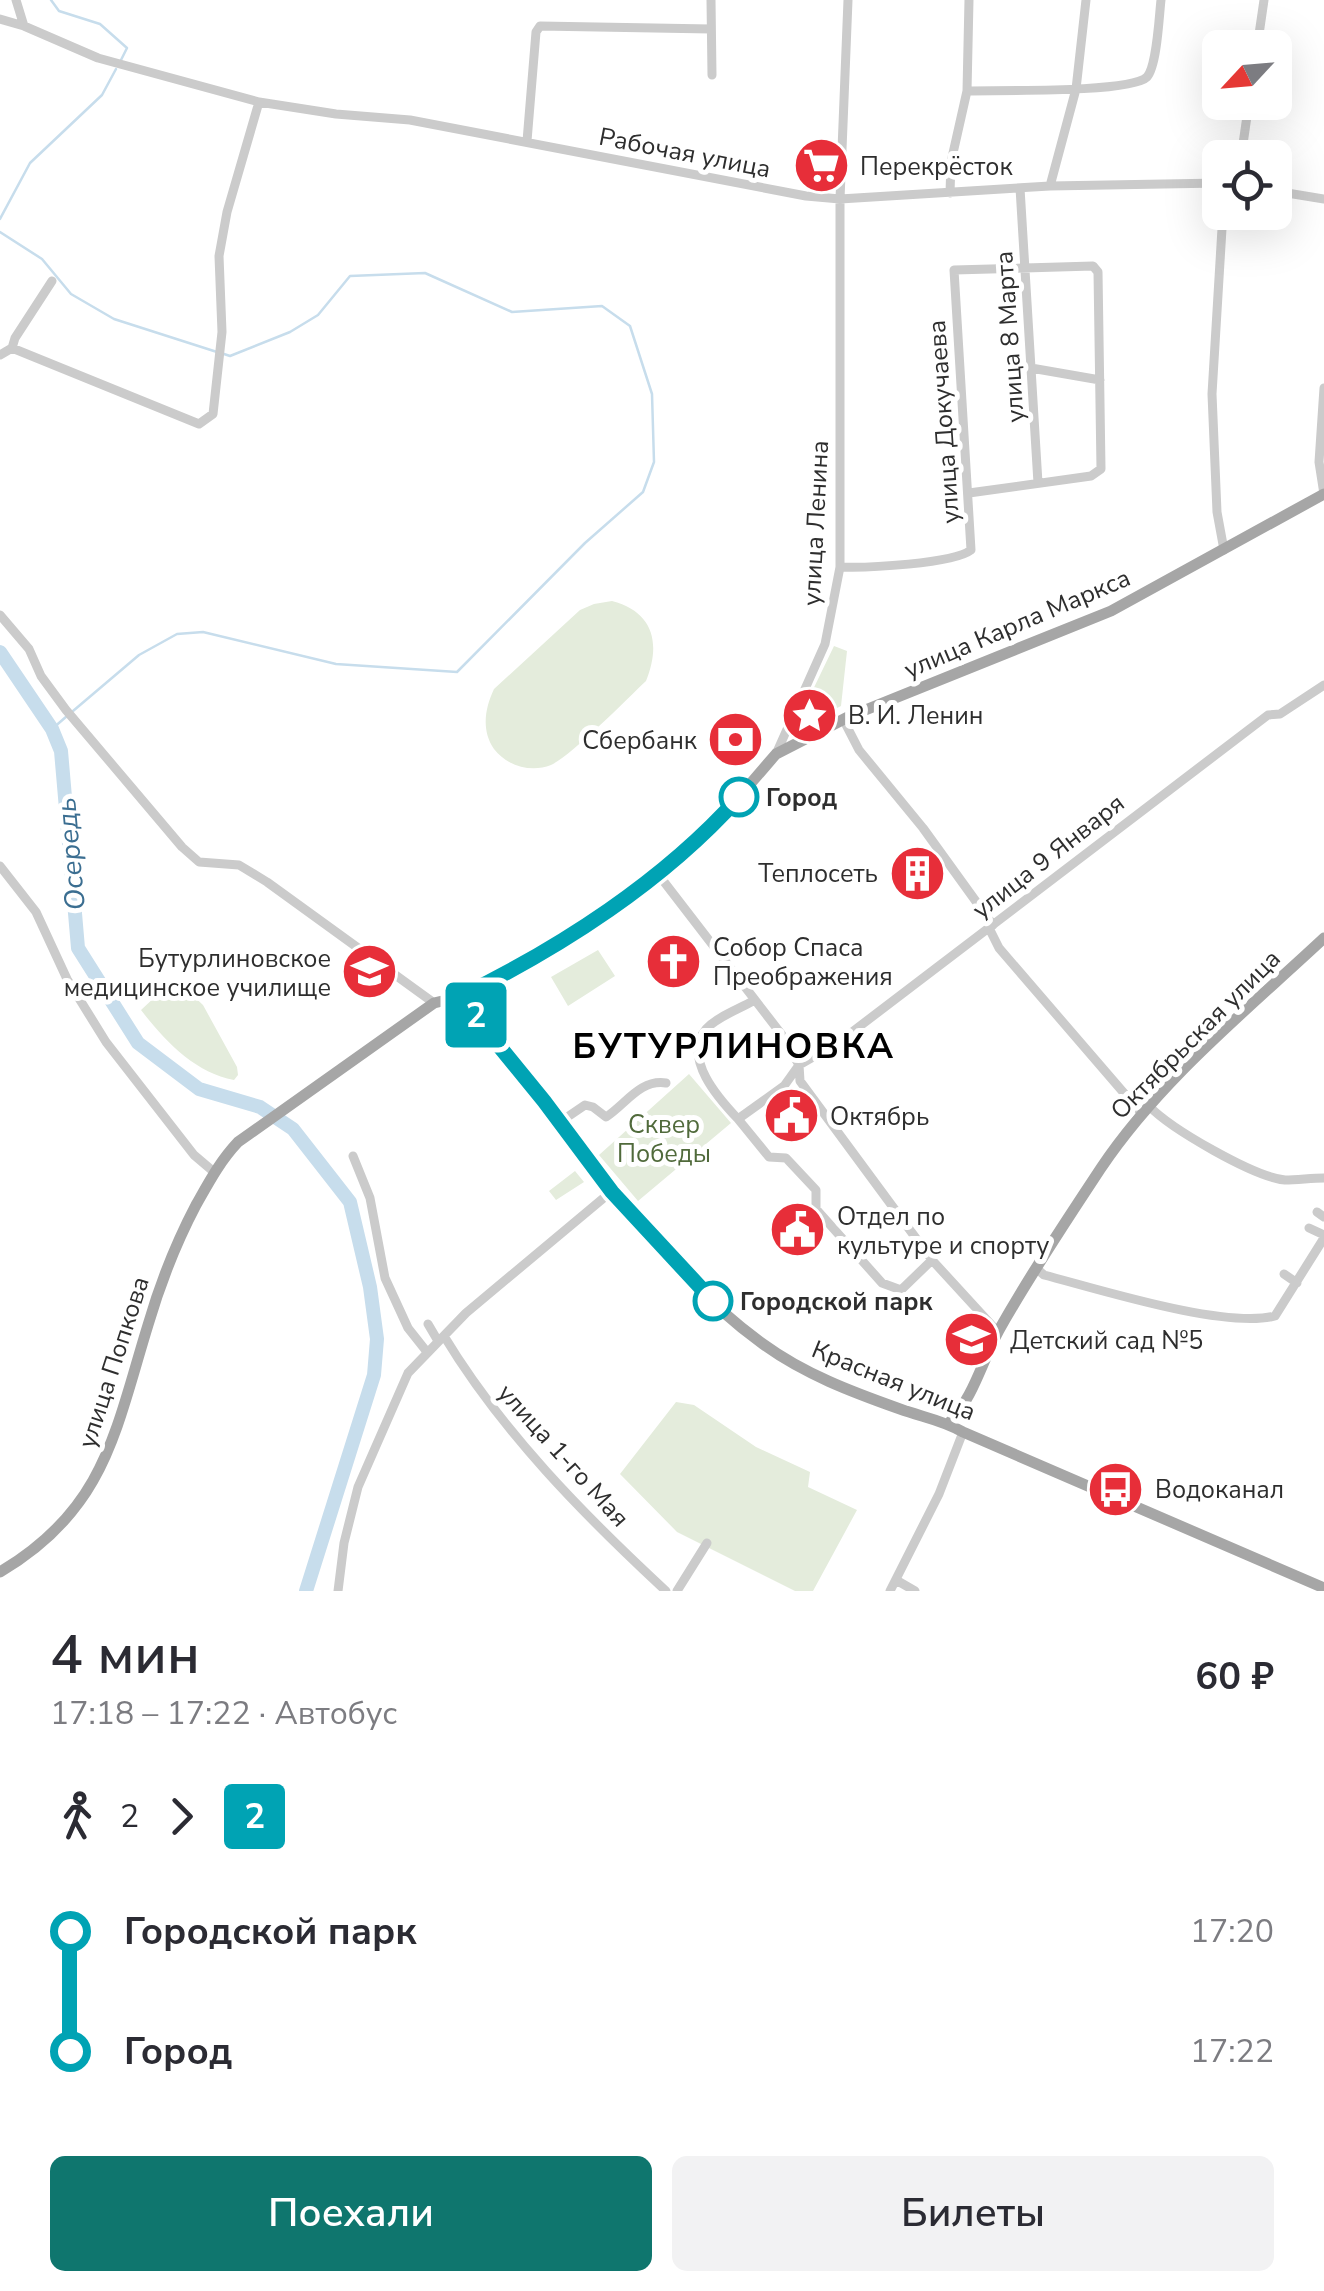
<!DOCTYPE html>
<html lang="ru">
<meta charset="utf-8">
<style>
:root{--surface:#fff;--page:#f2f2f3;--text:#2b2b33;--muted:#7c7c81;--accent:#0f766e}
body{margin:0;font-family:"Nunito Sans",sans-serif;background:var(--page);color:var(--text);height:100vh;display:flex;flex-direction:column;font-size:38px;white-space:nowrap}
*{box-sizing:border-box;margin:0}
p{font-size:32px;color:var(--muted)}
.icon{flex:none;width:55px;height:55px;fill:none;stroke:currentColor;stroke-width:2;stroke-linecap:round;stroke-linejoin:round}
.map{position:relative;height:1591px;overflow:hidden}
.sheet{display:flex;flex-direction:column;background:var(--surface);flex:1}
.sheet>*{flex:none}
.badge{padding:0 20px;border-radius:8px;font-size:35px;line-height:65px}
.needle{width:65px;rotate:244deg}
.buttons{position:absolute;left:1202px;top:30px;display:grid;gap:20px}
.buttons a{display:grid;place-items:center;width:90px;height:90px;border-radius:15px;background:var(--surface);box-shadow:0 10px 40px #0002;font-size:50px}
.map>.badge{position:absolute;translate:-50% -50%;box-shadow:0 0 0 5px #fff}
.legs{display:flex;align-items:center;gap:15px;height:110px;padding:0 50px;font-size:32px}
.legs p{margin-inline-start:auto}
.head{display:flex;align-items:center;justify-content:space-between;height:170px;padding:0 50px}
h1{font-size:55px;font-weight:600;line-height:75px}
.action{display:flex;gap:20px;margin-top:auto;padding:20px 50px}
.action a{flex:1;height:115px;border-radius:15px;background:var(--accent);color:#fff;font-size:40px;font-weight:600;line-height:115px;text-align:center}
.action a+a{background:var(--page);color:var(--text)}
ul{padding:0 50px;list-style:none}
li{display:flex;align-items:center;gap:35px;height:120px;font-size:38px}
li i{display:grid;place-items:center;width:15px;height:100%;margin:0 12px;background:currentColor}
li i::after{content:'';width:25px;height:25px;margin:-12px;border:8px solid;border-radius:50%;background:var(--surface)}
li p{margin-inline-start:auto}
li:first-child i{background:linear-gradient(#0000 50%,currentColor 0)}
li:last-child i{background:linear-gradient(currentColor 50%,#0000 0)}
.map>svg:first-child{display:block}
.green{fill:#e4ecdc}
.lines{fill:none;stroke-linecap:round;stroke-linejoin:round}
.stream{stroke:#c7ddec;stroke-width:2.5}
.river{stroke:#c7ddec;stroke-width:14}
.minor{stroke:#cbcbcb;stroke-width:9}
.major{stroke:#a6a6a6;stroke-width:11}
.line-1-casing{stroke:#fff;stroke-width:22}
.line-1{stroke:#00a3b4;stroke-width:15}
.stop-1-dot{fill:#fff;stroke:#00a3b4;stroke-width:5}
.labels{text-anchor:middle;stroke-width:10;stroke-linejoin:round;paint-order:stroke}
.street-label{font-size:25px;fill:#2e2e2e;stroke:#fff}
.poi-label{font-size:25px;fill:#2e2e2e;stroke:#fff;text-anchor:start}
.stop-label{font-size:25px;font-weight:bold;fill:#2e2e2e;stroke:#fff;text-anchor:start}
.park-label{font-size:25px;fill:#506a3b;stroke:#fff}
.water-label{font-size:28px;font-style:italic;fill:#3b6e91;stroke:#fff}
.district-label{font-size:35px;font-weight:bold;letter-spacing:2.5px;fill:#000;stroke:#fff}
</style>
<div class="map">
<svg width="1324" height="1591" viewBox="0 0 1324 1591">
<rect width="100%" height="100%" fill="#fff"/>
<path class="green" d="M612 601C654 612 661 644 646 681 626 700 572 755 551 765 531 773 507 766 494 749 481 730 485 708 494 689L580 610 594 604Z
M834 646 847 651 841 706 819 717 807 702Z
M598 950 615 976 568 1006 551 977Z
M172 990H187L203 1005 237 1067 238 1075 234 1080C195 1073 164 1040 141 1010L156 996Z
M689 1074 731 1123 638 1201 599 1155Z
M575 1171 584 1182 556 1200 549 1191Z
M676 1402 694 1405 756 1447 810 1472 808 1487 857 1510 813 1591H795L677 1532 620 1474Z"/>
<g class="lines">
<path class="stream" d="M51 0 59 11 100 24 127 48 120 62
M0 219 30 163 102 95 116 69
M0 232 42 259 71 294 114 319 217 352
M73 711 139 655 177 634 203 632 336 664 457 672 585 543 643 492 654 462 652 394 630 326 602 306 512 312 425 273 350 276 318 315 290 332 230 356 224 354
M52 729 67 716"/>
<path class="river" d="M0 652 52 729 61 751 78 948 138 1043 199 1089 260 1107 293 1129 350 1202 370 1287 377 1339 374 1375 306 1591"/>
<path class="minor" d="M16 0 24 26 98 58 259 102 336 114 410 120 806 196 840 199 1050 186 1220 183
M711 0 712 75
M0 19 24 26
M1257 48 1264 0
M967 91C996 90 1131 93 1147 77 1157 66 1159 17 1161 0
M527 141 536 32 540 26 711 29
M1241 158 1249 102
M1050 186 1076 89 1086 0
M1020 188 1038 483
M1275 191 1324 199
M950 193 951 162 967 91 969 0
M1223 212 1212 394 1217 512 1224 550
M12 348 15 338 52 281
M0 355 12 348 199 424 213 414 222 332 219 256 227 212 259 102
M1031 368 1100 380
M1324 494 1319 462 1324 388
M840 567C866 568 953 564 971 550L954 270 1093 266 1098 272 1101 469 1091 476 969 493
M0 615 29 649 41 676 66 710 182 847 199 862 239 865 267 882 434 1003
M843 719 859 750 923 828 993 925
M776 754 825 644 840 567V199L848 0
M0 866 36 912 67 979 106 1042 194 1155 214 1172
M658 874 782 1035 799 1065 800 1081 932 1260 998 1332
M989 928 999 948 1142 1114
M753 1001C739 1009 717 1017 706 1029 682 1058 719 1099 738 1119L784 1086 799 1065 839 1042 1268 715 1280 714 1324 685
M1149 1106C1171 1129 1254 1177 1285 1180 1298 1180 1311 1178 1324 1178
M738 1119 769 1157 786 1158 816 1190V1209L882 1283 901 1290 932 1260
M560 1122 585 1105 593 1107 606 1117C626 1104 640 1079 666 1083
M353 1156 370 1198 385 1278 408 1328 427 1352
M1317 1212 1324 1217
M1309 1228 1324 1235
M1037 1269 1044 1275C1098 1289 1224 1329 1275 1316L1324 1238
M1284 1274 1297 1283
M428 1324 438 1341
M444 1336C502 1432 584 1515 666 1591
M896 1580 915 1591
M338 1591 344 1543 358 1487 408 1373 466 1313 612 1191
M677 1591 707 1543
M890 1591 939 1494 963 1432"/>
<path class="major" d="M459 997C563 1109 637 1253 763 1344 804 1374 852 1392 900 1409 922 1417 943 1420 963 1432L1324 1588
M949 1423C974 1397 982 1361 999 1330 1030 1275 1066 1221 1101 1168 1160 1080 1247 1010 1324 938
M0 1572C105 1510 115 1432 148 1325 160 1284 176 1243 196 1205 209 1182 220 1161 238 1142L434 1003 459 997 511 971 658 874 720 819 776 754 848 717 1111 611 1324 494"/>
</g>
<g class="lines">
<defs>
<path id="line-1" d="M713 1301 612 1192 544 1101 459 997C560 948 664 881 739 797"/>
</defs>
<use href="#line-1" class="line-1-casing"/>
<use href="#line-1" class="line-1"/>
</g>
<defs>
<symbol id="supermarket-disc" viewBox="-11 -11 22 22"><circle r="9.5" fill="#e72e39" stroke="#fff"/><path d="M-6-5.5h2.5l.6 2H6L4.5 2H-2.5L-4.4-4H-6ZM-1.5 3.2a1.3 1.3 0 1 0 .1 0ZM3 3.2a1.3 1.3 0 1 0 .1 0Z" fill="#fff"/></symbol>
<symbol id="sight-disc" viewBox="-11 -11 22 22"><circle r="9.5" fill="#e72e39" stroke="#fff"/><path d="M0-6L1.8-2.2L6-1.7L2.9 1.2L3.7 5.4L0 3.3L-3.7 5.4L-2.9 1.2L-6-1.7L-1.8-2.2Z" fill="#fff"/></symbol>
<symbol id="bank-disc" viewBox="-11 -11 22 22"><circle r="9.5" fill="#e72e39" stroke="#fff"/><path d="M-6-4H6V4H-6ZM0-2.3a2.3 2.3 0 1 0 0 4.6a2.3 2.3 0 1 0 0-4.6Z" fill="#fff"/></symbol>
<symbol id="building-disc" viewBox="-11 -11 22 22"><circle r="9.5" fill="#e72e39" stroke="#fff"/><path d="M-4-6H4V6H1V3H-1V6H-4ZM-2.5-4.3h1.7v1.8h-1.7ZM.8-4.3h1.7v1.8H.8ZM-2.5-1h1.7V.8h-1.7ZM.8-1h1.7V.8H.8Z" fill="#fff"/></symbol>
<symbol id="church-disc" viewBox="-11 -11 22 22"><circle r="9.5" fill="#e72e39" stroke="#fff"/><path d="M-1.2-6h2.4v3.5h3.3v2.4h-3.3V6h-2.4V-.1h-3.3v-2.4h3.3Z" fill="#fff"/></symbol>
<symbol id="university-disc" viewBox="-11 -11 22 22"><circle r="9.5" fill="#e72e39" stroke="#fff"/><path d="M0-5L7-2L0 1L-7-2ZM-4 1L0 2.5L4 1V4Q0 6-4 4Z" fill="#fff"/></symbol>
<symbol id="civic-disc" viewBox="-11 -11 22 22"><circle r="9.5" fill="#e72e39" stroke="#fff"/><path d="M-.6-6.5H3V-4.5H.6V-3L4-1V1h2V6H-6V1h2V-1L-.6-3ZM-1.2 2.5V6h2.4V2.5Z" fill="#fff"/></symbol>
<symbol id="school-disc" viewBox="-11 -11 22 22"><circle r="9.5" fill="#e72e39" stroke="#fff"/><path d="M0-5L7-2L0 1L-7-2ZM-4 1L0 2.5L4 1V4Q0 6-4 4Z" fill="#fff"/></symbol>
<symbol id="bus-disc" viewBox="-11 -11 22 22"><circle r="9.5" fill="#e72e39" stroke="#fff"/><path d="M-5-6H5V4H4V6H2V4H-2V6H-4V4H-5ZM-3.5-4V0h7V-4ZM-3.5 1.2v1.5H-2V1.2ZM2 1.2v1.5H3.5V1.2Z" fill="#fff"/></symbol>
</defs>
<g fill-rule="evenodd">
<use href="#supermarket-disc" x="790" y="134" width="63" height="63"/>
<use href="#sight-disc" x="778" y="684" width="63" height="63"/>
<use href="#bank-disc" x="704" y="708" width="63" height="63"/>
<use href="#building-disc" x="886" y="842" width="63" height="63"/>
<use href="#church-disc" x="642" y="930" width="63" height="63"/>
<use href="#university-disc" x="338" y="940" width="63" height="63"/>
<use href="#civic-disc" x="760" y="1084" width="63" height="63"/>
<use href="#civic-disc" x="766" y="1198" width="63" height="63"/>
<use href="#school-disc" x="940" y="1308" width="63" height="63"/>
<use href="#bus-disc" x="1084" y="1458" width="63" height="63"/>
</g>
<g class="stop-1-dot">
<circle cx="739" cy="797" r="18"/>
<circle cx="713" cy="1301" r="18"/>
</g>
<g class="labels">
<g class="street-label">
<text transform="translate(685 152) rotate(11)" y="9">Рабочая улица</text>
<text transform="translate(1009 337) rotate(-94)" y="9">улица 8 Марта</text>
<text transform="translate(943 422) rotate(-94)" y="9">улица Докучаева</text>
<text transform="translate(815 523) rotate(-87)" y="9">улица Ленина</text>
<text transform="translate(1017 623) rotate(-23)" y="9">улица Карла Маркса</text>
<text transform="translate(1048 856) rotate(-38)" y="9">улица 9 Января</text>
<text transform="translate(1195 1034) rotate(-45)" y="9">Октябрьская улица</text>
<text transform="translate(113 1362) rotate(-72)" y="9">улица Попкова</text>
<text transform="translate(894 1380) rotate(22)" y="9">Красная улица</text>
<text transform="translate(564 1455) rotate(48)" y="9">улица 1-го Мая</text>
</g>
<g class="poi-label">
<text x="860" y="175">Перекрёсток</text>
<text x="848" y="724">В. И. Ленин</text>
<text x="697" y="749" text-anchor="end">Сбербанк</text>
<text x="878" y="882" text-anchor="end">Теплосеть</text>
<text x="713" y="956">Собор Спаса<tspan x="713" dy="29">Преображения</tspan></text>
<text x="331" y="967" text-anchor="end">Бутурлиновское<tspan x="331" dy="29">медицинское училище</tspan></text>
<text x="830" y="1125">Октябрь</text>
<text x="837" y="1225">Отдел по<tspan x="837" dy="29">культуре и спорту</tspan></text>
<text x="1010" y="1349">Детский сад №5</text>
<text x="1155" y="1498">Водоканал</text>
</g>
<g class="stop-label">
<text x="766" y="806">Город</text>
<text x="740" y="1310">Городской парк</text>
</g>
<g class="park-label">
<text x="664" y="1133">Сквер<tspan x="664" dy="29">Победы</tspan></text>
</g>
<g class="water-label">
<text transform="translate(70 854) rotate(-95)" y="10">Осередь</text>
</g>
<g class="district-label">
<text x="734" y="1058">БУТУРЛИНОВКА</text>
</g>
</g>
</svg>
<div class="buttons">
<a><svg class="needle" viewBox="-14 -14 28 28"><path d="M0-13l5 13h-10z" fill="#e53935"/><path d="M0 13l5-13h-10z" fill="#7c7c81"/></svg></a>
<a><svg class="icon" aria-label="locate" viewBox="0 0 24 24"><circle cx="12" cy="12" r="6"/><path d="M12 2v4M12 18v4M2 12h4M18 12h4"/></svg></a>
</div>
<b class="badge" style="left:476px;top:1015px;background:#00a3b4;color:#fff">2</b>
</div>
<section class="sheet">
<div class="head"><div><h1>4 мин</h1><p>17:18 – 17:22 · Автобус</p></div><b>60 ₽</b></div>
<div class="legs"><svg class="icon" aria-label="walk" viewBox="0 0 24 24"><circle cx="13" cy="4" r="2"/><path d="M13 8l-2 6 4 7M11 14l-3 7M7 12l3-4h3l4 4"/></svg>2<svg class="icon" aria-label="forward" viewBox="0 0 24 24"><path d="M9 5l7 7-7 7"/></svg><b class="badge" style="background:#00a3b4;color:#fff">2</b></div>
<ul>
<li><i style="color:#00a3b4"></i><b>Городской парк</b><p>17:20</p></li>
<li><i style="color:#00a3b4"></i><b>Город</b><p>17:22</p></li>
</ul>
<div class="action"><a>Поехали</a><a>Билеты</a></div>
</section>
